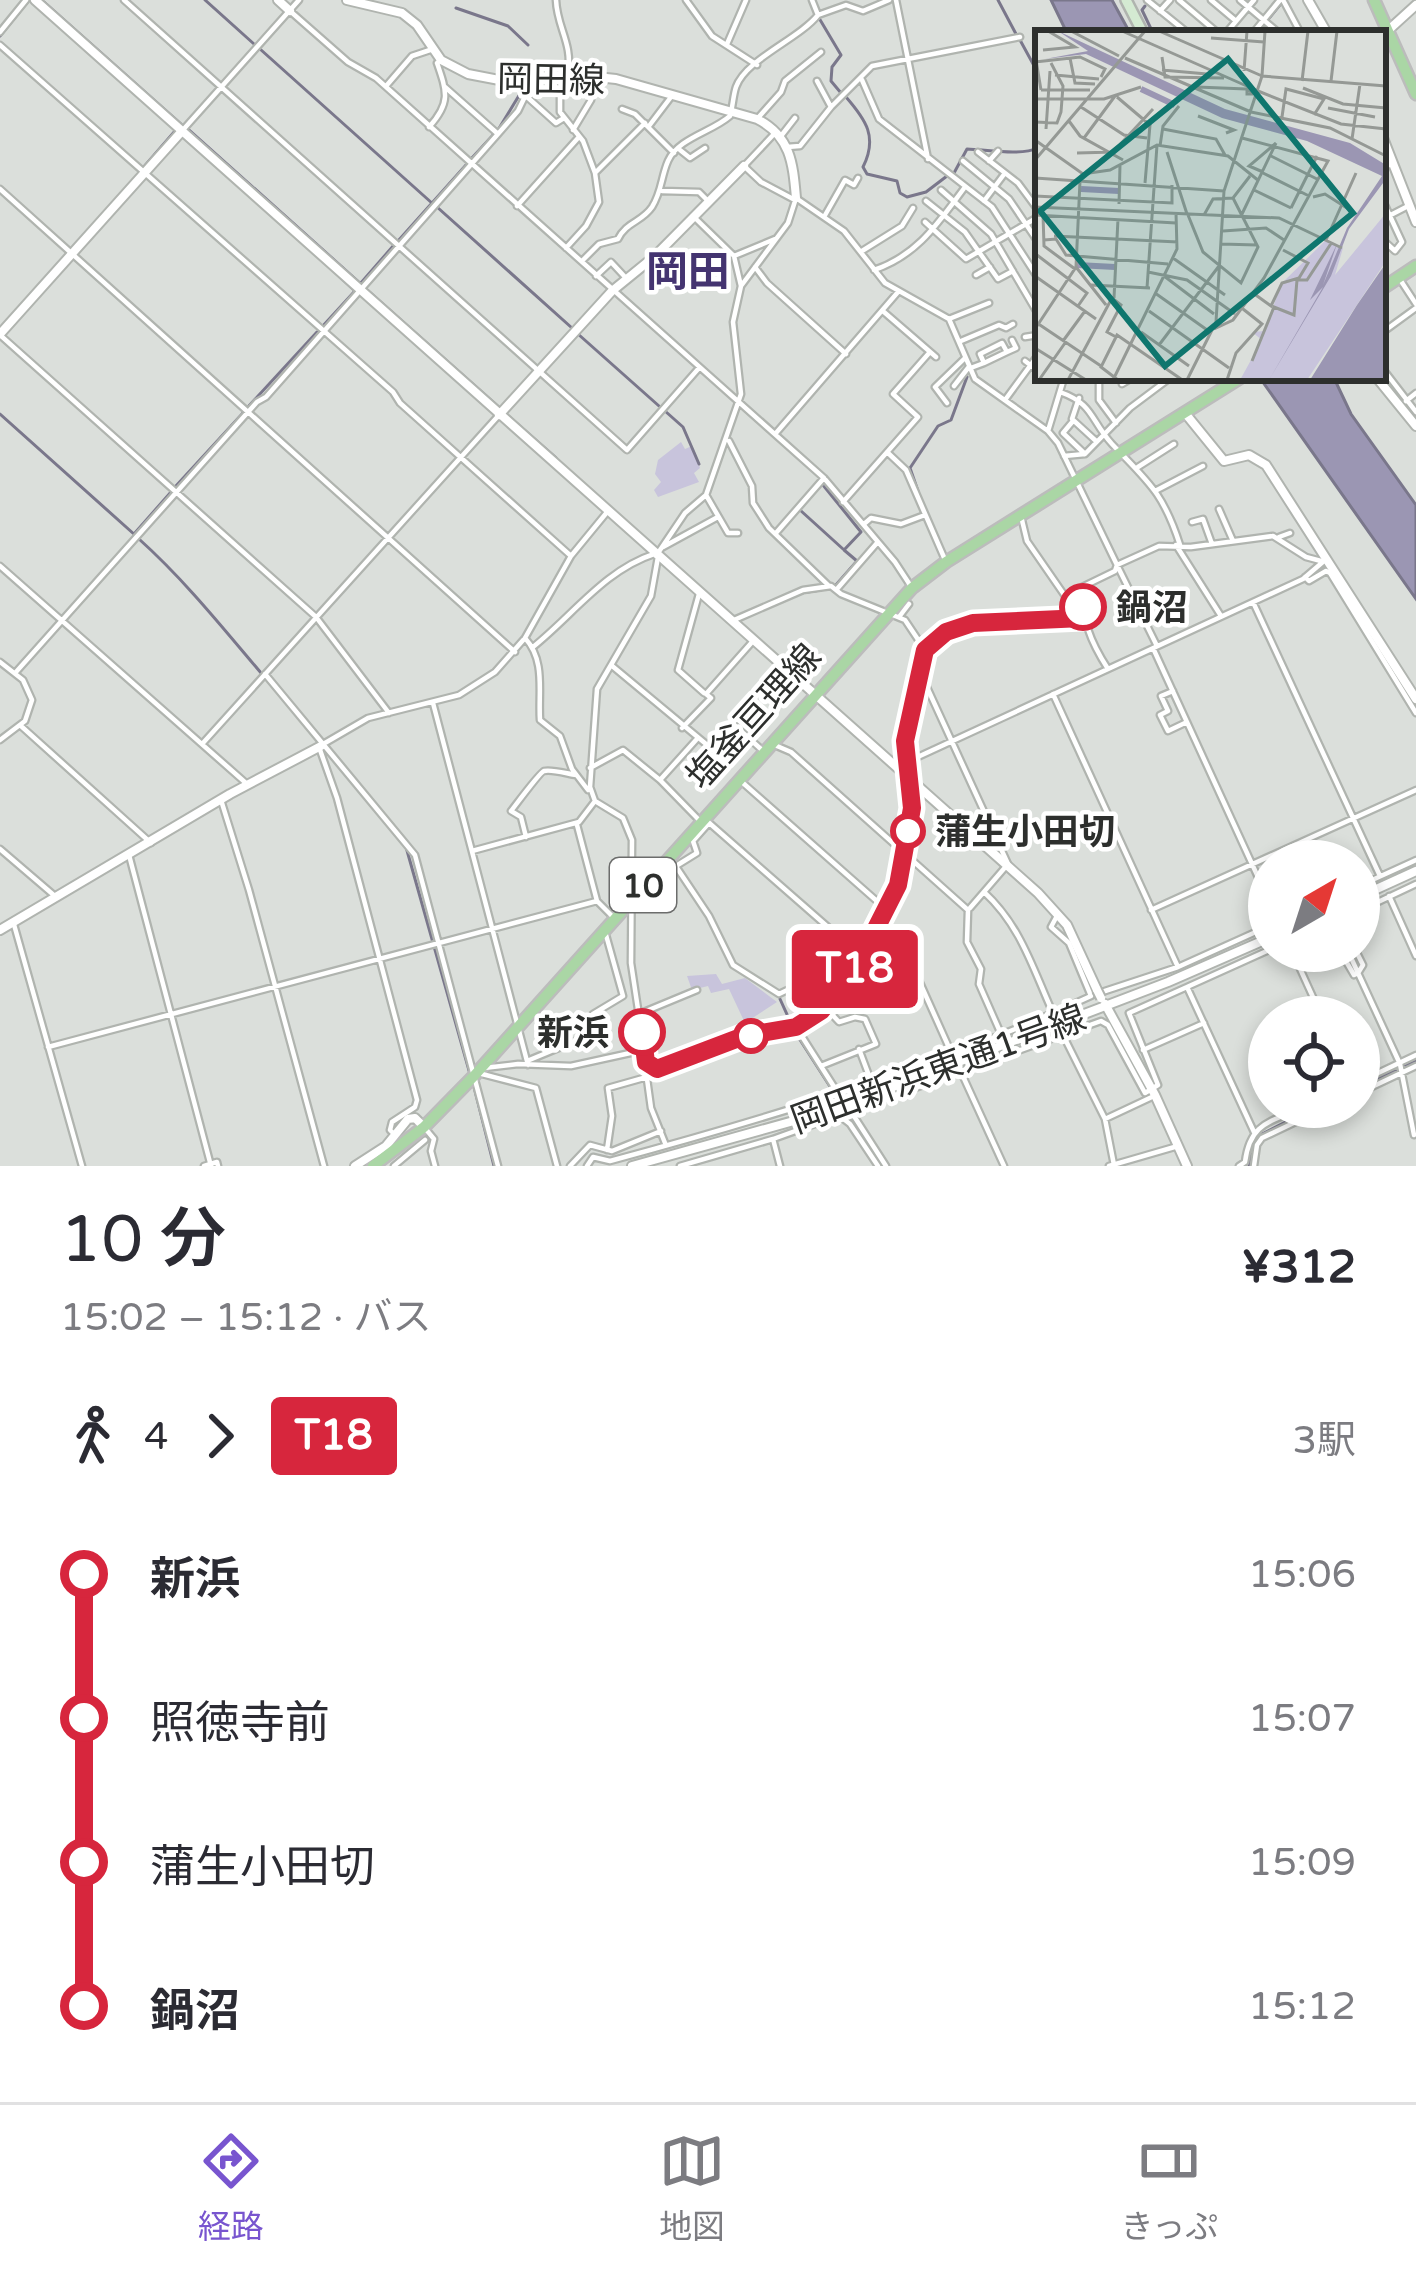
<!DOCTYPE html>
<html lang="ja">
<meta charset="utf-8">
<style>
:root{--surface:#fff;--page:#f2f2f3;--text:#2b2b33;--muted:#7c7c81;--line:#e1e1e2;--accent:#7855cf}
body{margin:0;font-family:"Varela Round","Noto Sans JP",sans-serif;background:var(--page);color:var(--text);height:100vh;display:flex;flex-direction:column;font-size:45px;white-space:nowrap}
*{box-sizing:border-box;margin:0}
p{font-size:39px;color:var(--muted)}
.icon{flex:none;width:66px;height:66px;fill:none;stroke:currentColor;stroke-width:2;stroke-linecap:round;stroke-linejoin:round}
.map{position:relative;height:1166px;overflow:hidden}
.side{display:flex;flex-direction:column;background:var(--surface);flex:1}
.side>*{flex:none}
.badge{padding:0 24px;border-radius:9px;font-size:42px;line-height:78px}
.needle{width:78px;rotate:39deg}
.tools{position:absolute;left:1248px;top:840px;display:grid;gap:24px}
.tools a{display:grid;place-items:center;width:132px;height:132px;border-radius:50%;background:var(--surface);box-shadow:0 6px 18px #0003;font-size:60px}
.map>.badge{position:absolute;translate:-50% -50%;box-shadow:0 0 0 6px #fff}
.legs{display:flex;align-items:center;gap:18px;height:132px;padding:0 60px;font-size:39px}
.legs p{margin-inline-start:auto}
.overview{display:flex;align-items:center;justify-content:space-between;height:204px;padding:0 60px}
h1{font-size:66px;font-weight:600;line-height:90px}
ul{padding:0 60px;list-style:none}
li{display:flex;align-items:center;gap:42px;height:144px;font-size:45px}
li i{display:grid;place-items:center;width:18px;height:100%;margin:0 15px;background:currentColor}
li i::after{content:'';width:30px;height:30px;margin:-15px;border:9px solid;border-radius:50%;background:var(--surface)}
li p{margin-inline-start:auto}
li:first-child i{background:linear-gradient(#0000 50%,currentColor 0)}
li:last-child i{background:linear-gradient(currentColor 50%,#0000 0)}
.dock{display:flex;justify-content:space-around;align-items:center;height:168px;border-top:3px solid var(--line);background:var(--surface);font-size:33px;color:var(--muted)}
.dock a{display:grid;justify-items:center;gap:6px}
.dock .on{color:var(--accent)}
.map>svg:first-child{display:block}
.green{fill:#c8c4dc}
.water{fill:#9b96b3;stroke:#7a778b;stroke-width:3}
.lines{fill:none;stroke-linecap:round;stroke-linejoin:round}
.stream{stroke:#7a778b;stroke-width:3}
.minor-casing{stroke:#b0b4af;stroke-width:9}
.tertiary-casing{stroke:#b0b4af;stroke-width:12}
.secondary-casing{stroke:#b0b4af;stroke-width:14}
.primary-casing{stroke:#bcbcbc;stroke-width:15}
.minor{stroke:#fff;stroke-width:4.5}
.tertiary{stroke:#fff;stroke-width:8}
.secondary{stroke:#d4ead2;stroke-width:9}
.primary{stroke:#aad6a5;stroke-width:10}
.tertiary-bridge-casing{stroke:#b0b4af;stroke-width:12;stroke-linecap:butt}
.tertiary-bridge{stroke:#fff;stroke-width:8}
.line-1-casing{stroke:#fff;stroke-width:27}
.line-1{stroke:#d7263d;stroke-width:18}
.stop-1-dot{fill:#fff;stroke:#d7263d;stroke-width:6}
.labels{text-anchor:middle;stroke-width:9;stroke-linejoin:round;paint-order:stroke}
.shield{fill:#fff;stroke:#6c6d6c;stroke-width:3}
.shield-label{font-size:33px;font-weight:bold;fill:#2d2f2d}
.street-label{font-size:36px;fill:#2d2f2d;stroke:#fff}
.stop-label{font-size:36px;font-weight:bold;fill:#2d2f2d;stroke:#fff;text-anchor:start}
.quarter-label{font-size:42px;font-weight:bold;fill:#443470;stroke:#fff}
.inset-river{fill:none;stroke:#9b96b3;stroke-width:6}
.inset-road{fill:none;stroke:#959995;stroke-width:3}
.view{fill:#0f766e;fill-opacity:0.15;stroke:#0f766e;stroke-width:6}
.inset-edge{fill:none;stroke:#2d2f2d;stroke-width:6}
</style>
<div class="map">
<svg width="1416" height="1166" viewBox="0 0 1416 1166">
<rect width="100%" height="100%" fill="#dbdfdb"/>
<path class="green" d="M681 442 685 449 692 446 700 468 694 473 699 482 658 497 654 490 661 482 655 474 658 460Z
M716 974 722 984 745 978 777 1002 745 1023 729 989 711 993 708 986 692 990 687 976Z"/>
<path class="water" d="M1051 0H1112L1130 33H1067Z
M1260 378H1334L1351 414 1416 505V599Z"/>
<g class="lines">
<path class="stream" d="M205 0 254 44
M998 0 1016 34
M44 2 181 124
M1145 6 1142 10 1153 33
M456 8 508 26 528 45
M819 18 841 55 832 67 831 81 841 93
M1257 33 1283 1
M0 36 29 0
M1020 40 1038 73
M260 49 433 204
M846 97C866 120 878 137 863 167L867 174 897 181 900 193 907 197 926 192 947 176
M188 129 361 284
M498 130 526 84
M471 159 494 134
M142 169 175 131
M954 173 967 149C989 150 1020 156 1038 148
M437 207 572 328
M398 241 466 165
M339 276 355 291
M360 284 394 245
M365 288 501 409
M360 294 411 340
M321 328 354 292
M578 334 659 406
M247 408 317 332
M665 411 683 427 699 464
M0 414 135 535
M506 414 556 458
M823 485 861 532 844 550 857 561 835 586
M175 487 243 413
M918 491 910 468 938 426 951 420 967 377
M800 510 843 549
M134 534 171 492
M139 539C189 584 230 637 273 687
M801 593 821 590
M406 847 470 1074
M780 999 795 1032 838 1099
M473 1083 494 1166
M1359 1087 1416 1061
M850 1117 883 1166
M1249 1166 1252 1144 1258 1136 1315 1107"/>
<defs>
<path id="minor" d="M124 0 627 450 699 368
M556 0C557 28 573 43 568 74
M686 0 712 36 757 65
M896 0 928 159
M1147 0 1188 33
M1179 0 1218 33
M1211 0 1236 21
M1240 0 1279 33
M1283 0 1299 30 1297 33
M290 11 348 62 376 78 824 478 895 562 912 588
M1160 11 1170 0
M818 15 846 5 863 11 889 0
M0 32 26 0
M1226 33 1254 0
M1253 33 1280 0
M727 44 746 0
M0 45 393 392 400 403 571 556
M550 76 560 95V112L583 141 595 173 599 202 586 226 566 248
M862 80 879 119 992 207 1038 278
M817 81 831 107
M387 85 412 56 433 49
M445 87 498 134
M526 96 556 123 564 118
M622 109 635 114 674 153
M757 119 781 92 785 81 821 52
M649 126 671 97
M429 127C451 103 447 92 437 63L441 60
M573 130 591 100
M182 131 299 0
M775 133 744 166 761 182 795 200
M781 136 795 118
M787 147 800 146 831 107 872 66 1020 37
M680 150 690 158 705 148
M978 152 1018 183 1038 210
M963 161 1009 199 1038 242
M989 161 998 151
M1383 170 1393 161
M595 173 645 123
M0 189 515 652
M941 190 991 234 1038 314
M662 191 699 192 707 200
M926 201 965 232 998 279 1013 271
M984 201 1005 173
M1383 201 1402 242 1395 251 1383 240
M517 206 578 138
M693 216 734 256 775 239
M824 217 845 180 854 185 858 178
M1383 219 1410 205
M925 222 966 259 1038 217
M862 251 902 226 913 208
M734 256 741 286
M582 261 599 244 618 239C626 222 642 222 652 207 662 191 661 177 668 161 678 138 712 132 730 116 733 106 733 96 736 87 746 59 799 39 818 15L812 0
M755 267 767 283 846 354
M874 270C918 255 938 223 965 187
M976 275 990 267
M596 276 611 262 625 277
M1401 281 1416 304
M884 312 936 357
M949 319 989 303
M1383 332 1416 308
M0 335 316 617 389 713
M1025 337 1038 335
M961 341 999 325 1006 328 1013 324
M1007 352 1016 348 1012 340
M1025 361 1038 371
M968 369 984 363 980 354 1002 343 1007 352 984 363
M1383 369 1416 412
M1093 378 1099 379V400L1116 423
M1122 384 1132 378
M954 386 968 368
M1060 392C1094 404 1090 420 1112 444 1148 482 1163 492 1180 545
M1079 398 1072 419 1096 441
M1005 400 1038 355
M1406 401 1416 393
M947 403 935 387 965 358
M1073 421 1063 433 1085 454
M1048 431 1064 378
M776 433 898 292
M729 441 752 486 753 503 769 528 828 585
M887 452 906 470 946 562
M1064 456 1085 454 1130 408 1170 378
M1138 467 1174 444
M1157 490 1203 466
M706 495 728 533H738
M843 502 918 417 893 394 930 352
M1219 509 1233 541
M1021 516 1027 541 1065 596 1080 593
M1192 522 1203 519 1212 544
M864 524 871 518 901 524 925 515
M776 533 824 478
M1279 537 1290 533
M1176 545 1221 616
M663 547 716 518
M656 556 685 513 706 495 741 394 733 322 741 286 788 223 796 198 844 231 885 283 949 319 975 379 1048 431 1058 443 1117 565 1115 571 1082 587C1082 620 1090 641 1108 669
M658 557 651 596 597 689 590 787 595 801 623 818 632 840 631 963 646 1062 651 1069 744 1037 796 1027 821 1011 856 968 898 885 912 808 905 741 925 650 946 632 973 623 1083 618
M0 566 247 784
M1305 577 1309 581 1326 571 1330 573 1416 713
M837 589 877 543
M699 594 678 670 704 693
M1253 602 1380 876
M899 617 909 604
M734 620 803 590 831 586 841 594 905 620 925 650
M525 638C546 661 538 692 540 720L560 736 572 769 588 790
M1157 646 1117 565 1159 546 1191 547 1273 536 1306 557 1321 561
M533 647C573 615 605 570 654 554
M1153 648 1269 901
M0 662 23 680 32 700 25 721 0 740
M611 665 712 749 733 724 762 750
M16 672 257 402 266 397 498 134 518 111 534 78
M920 672 1008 864 970 908
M265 674 415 855 498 1166
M1173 691 1161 696 1168 711 1160 715 1168 731 1187 722
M1053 694 1178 967
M433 703 528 1065
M21 726 151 843
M682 728 711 698 706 694 753 641
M203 743 499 415
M325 743 368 718 459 695 495 672 525 638 571 556 608 511
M777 746 791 752 968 910 967 942 981 969 979 984 1001 1034
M319 747 337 798 417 1100 415 1107 392 1122 390 1130 395 1135
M909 761 1303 579 1324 561
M590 768 623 750 660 780 700 821
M660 780 696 740
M743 783 887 910
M221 800 249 890 324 1166
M707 821 861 956
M577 825 597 901
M526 837 521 817 511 811C515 806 540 772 544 771 552 769 568 774 576 775
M0 849 56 897
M472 851 579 822 595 801
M129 855 211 1166
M676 866 697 853 693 841 709 823
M677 868 709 916 733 965 779 994 804 982 820 1010
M1359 886 1416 860
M984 892C1021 926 1033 969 1053 1013
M1389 896 1416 956
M1151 910 1416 790
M1359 911 1416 884
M13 921 82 1166
M877 929H896L951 1052
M1292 951 1322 1017
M1340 951 1354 975 1358 973 1400 1064 1414 1135
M1348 951 1358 973
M1356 951 1363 965 1358 973
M1187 987 1269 950
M1102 992 1178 967 1269 926
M639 1014 697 990
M796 1027 838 1093
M1063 1035 1105 1119 1114 1165
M48 1047 597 901 614 918
M859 1049 871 1081
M1143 1050 1204 1023
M527 1061 597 1032 593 1014 623 996 606 935
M821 1066 876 1044 865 1019 855 1017 839 1022 824 1006
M484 1068 518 1064 571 1066 644 1050
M961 1072 1004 1166
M482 1074 536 1088 557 1166
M647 1079 651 1108 665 1143
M1359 1082 1416 1055
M1359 1093 1416 1066
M852 1113 886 1166
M841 1117 850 1124 878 1166
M1105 1119 1154 1096
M424 1127 434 1139 431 1151 435 1166
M607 1150 612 1116 608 1088 647 1077
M204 1166 217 1162 218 1166
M394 1166 425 1140
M570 1166 590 1145 612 1151 661 1131
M587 1166 593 1157 610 1161C773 1117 937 1067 1091 996L1069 943 1051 927 1058 914
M680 1166 773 1139
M780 1166 773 1139 1101 1021 1108 1025 1145 1093 1158 1085 1129 1013 1187 987 1254 1132
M1109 1166 1178 1146
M1239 1166 1245 1162C1250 1122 1271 1122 1304 1107
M1254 1166 1257 1145 1262 1138 1327 1107"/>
<path id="tertiary" d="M35 0 1038 893 1067 925 1097 990
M278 0 290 11
M347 0 402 13 417 25 441 60 468 74 510 82 568 74 616 79 757 119C791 136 793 164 796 198
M1308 0 1327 33
M1383 35 1416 5
M1383 138 1416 222
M0 334 182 131
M1377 378 1416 426
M1185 413 1224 461 1249 455 1266 465 1416 699
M499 415 612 291 655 256 744 166
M1359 897 1416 871
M0 930 230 794 321 746
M1105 1004 1155 1095 1187 1166
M355 1166 386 1146 408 1119 415 1118 424 1127
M632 1166 833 1110 1168 982 1269 938"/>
<path id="secondary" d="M1126 0 1143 33"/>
<path id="primary" d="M1374 0 1416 94
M1383 288 1416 266
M373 1166 424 1127 474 1076 912 588 946 562 1240 378"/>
</defs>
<use href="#minor" class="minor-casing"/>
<use href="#tertiary" class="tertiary-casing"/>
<use href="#secondary" class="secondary-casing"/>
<use href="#primary" class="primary-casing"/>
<use href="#minor" class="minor"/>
<use href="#tertiary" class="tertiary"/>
<use href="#secondary" class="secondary"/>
<use href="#primary" class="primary"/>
<defs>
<path id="tertiary-bridge" d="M1097 990 1101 998"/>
</defs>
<use href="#tertiary-bridge" class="tertiary-bridge-casing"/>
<use href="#tertiary-bridge" class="tertiary-bridge"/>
</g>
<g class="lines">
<defs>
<path id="line-1" d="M642 1032 646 1062 657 1069 744 1036 796 1027 821 1011 856 968 898 885 912 808 905 741 925 650 946 632 973 623 1083 618V607"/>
</defs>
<use href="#line-1" class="line-1-casing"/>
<use href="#line-1" class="line-1"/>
</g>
<g class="stop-1-dot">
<circle cx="1083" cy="607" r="21"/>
<circle cx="908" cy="831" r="15"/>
<circle cx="642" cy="1032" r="21"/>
<circle cx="751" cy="1036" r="15"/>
</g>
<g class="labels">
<rect class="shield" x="610" y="858" width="66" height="54" rx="9"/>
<g class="shield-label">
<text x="643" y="897">10</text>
</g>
<g class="street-label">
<text transform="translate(551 79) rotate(1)" y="13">岡田線</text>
<text transform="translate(753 716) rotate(-48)" y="13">塩釜亘理線</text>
<text transform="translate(938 1068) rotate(-20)" y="13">岡田新浜東通1号線</text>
</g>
<g class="stop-label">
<text x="1116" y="620">鍋沼</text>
<text x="935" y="844">蒲生小田切</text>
<text x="609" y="1045" text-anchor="end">新浜</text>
</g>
<g class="quarter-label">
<text x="688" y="286">岡田</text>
</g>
</g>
<g transform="translate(1035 30)">
<rect width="351" height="351" fill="#dbdfdb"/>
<path d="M351 183V231L272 350H205L227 310 217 302 229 301 247 253 291 210 308 218 300 245Z" fill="#c8c4dc"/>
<path d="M23 1 190 79 315 113 351 135V149L314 199 296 246 234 350 288 257 275 270 302 214 288 255 312 198 347 146 272 111 187 88 51 24 10 29 53 21ZM351 233V350H275L322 275Z" fill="#9b96b3"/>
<path class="inset-river" d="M106 59 140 75M46 159 84 161M42 235 80 237"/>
<path class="inset-road" d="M36 1 84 26M87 1 223 61M124 1 227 46 189 161 181 292 152 350M230 1 227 46 351 56M176 8 229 12M8 20 40 17 13 1M0 24 6 60M127 27 130 47 189 48M35 28 40 53 60 54M90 28 216 82M0 32 45 27 70 39 66 47M127 40 172 44M209 41 212 1M20 45 64 49M267 51 273 1M296 51 302 1M162 57 211 59 217 62V64H212V60H213L214 57M268 58 308 74 351 78M6 60H55M223 61 306 94 351 99M82 67 115 95 110 153M0 69H69L106 57M46 77 89 105 112 108M293 78 340 87M216 82 295 98 351 126M163 86 199 100 191 103M247 87 251 59 289 69 279 85M34 91 45 106 88 130M0 92 22 93 26 82 28 56 16 33M11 99 15 41M128 99 181 109 190 125M49 108 80 66M317 109 325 54M0 110 48 144 75 140 122 115 193 126 224 151M125 116 128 96 144 76M79 121 118 79M132 122 152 184M42 123 79 122M236 126 282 149M0 130 110 1M228 142 214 136 241 113M228 143 274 166M0 148 189 161M219 160 256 178M0 166 137 173V155M278 167 290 164 315 180M84 174 85 135M0 177 244 188 307 218M256 178 282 126M8 184 9 216 40 239M207 184 241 113M0 185 141 193M153 185 168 222 206 253 223 217 198 168M169 185 178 169 198 168 215 146M188 201 231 198 249 210M19 206 143 212M9 210 21 209 31 225 133 234M291 210 321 143M186 214 222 215M2 225 52 263 43 276M138 228 190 265M41 237 71 275M113 242 152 250 200 284M0 246 61 289M129 246 179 284M56 255 115 258M112 258 122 115M120 263 175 302M218 263 236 276 247 253 264 248 273 233 248 220M79 268 83 189M114 281 194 338M2 293 66 336M0 299 41 237 45 151M179 299 198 290 229 248 293 131 207 108M106 302 154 336M28 311 50 281M124 315 184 236M0 318 51 350M217 331 239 277 259 285 262 250H272L297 212M4 350 30 313M33 350 77 268 86 275 72 302 81 307M78 350 142 219 141 183M83 350 66 337 82 305 146 349M192 350 201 323 227 294 208 279"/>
<path class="view" d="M193 29 318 183 130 336 5 181Z"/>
<rect width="351" height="351" class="inset-edge"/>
</g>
</svg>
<div class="tools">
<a><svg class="needle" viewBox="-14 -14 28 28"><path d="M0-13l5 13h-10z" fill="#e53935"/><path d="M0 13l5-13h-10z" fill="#7c7c81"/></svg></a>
<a><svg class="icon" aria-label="locate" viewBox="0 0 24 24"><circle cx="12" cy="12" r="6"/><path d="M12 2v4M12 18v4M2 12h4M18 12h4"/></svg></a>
</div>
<b class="badge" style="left:855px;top:969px;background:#d7263d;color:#fff">T18</b>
</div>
<section class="side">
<div class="overview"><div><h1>10 分</h1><p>15:02 – 15:12 · バス</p></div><b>¥312</b></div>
<div class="legs"><svg class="icon" aria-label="walk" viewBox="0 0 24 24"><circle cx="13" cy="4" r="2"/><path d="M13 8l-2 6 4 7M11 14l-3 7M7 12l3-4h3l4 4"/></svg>4<svg class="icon" aria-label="forward" viewBox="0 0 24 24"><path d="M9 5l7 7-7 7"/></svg><b class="badge" style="background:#d7263d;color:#fff">T18</b><p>3駅</p></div>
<ul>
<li><i style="color:#d7263d"></i><b>新浜</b><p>15:06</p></li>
<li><i style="color:#d7263d"></i><span>照徳寺前</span><p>15:07</p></li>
<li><i style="color:#d7263d"></i><span>蒲生小田切</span><p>15:09</p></li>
<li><i style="color:#d7263d"></i><b>鍋沼</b><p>15:12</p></li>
</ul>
</section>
<nav class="dock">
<a class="on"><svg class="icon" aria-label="directions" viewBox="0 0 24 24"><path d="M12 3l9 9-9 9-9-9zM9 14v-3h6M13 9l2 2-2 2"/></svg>経路</a>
<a><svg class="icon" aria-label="map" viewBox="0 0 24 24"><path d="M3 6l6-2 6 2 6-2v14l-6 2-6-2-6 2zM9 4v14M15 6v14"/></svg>地図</a>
<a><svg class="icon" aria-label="tickets" viewBox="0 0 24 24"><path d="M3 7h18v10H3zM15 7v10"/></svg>きっぷ</a>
</nav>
